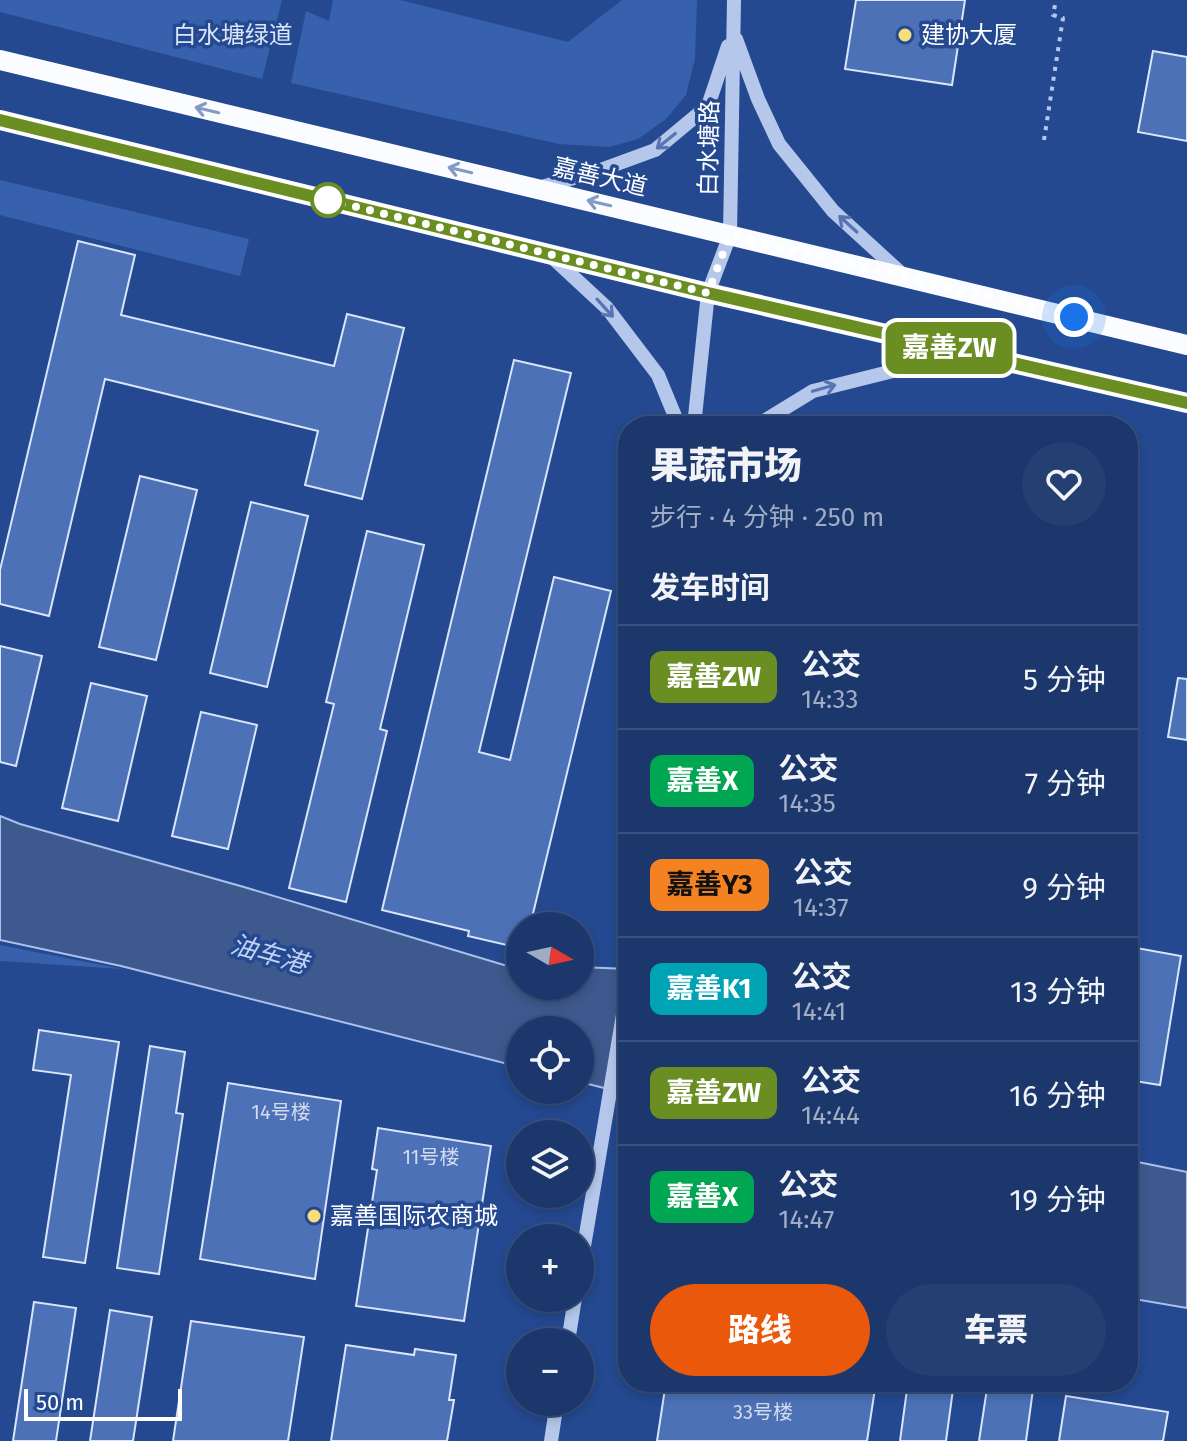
<!DOCTYPE html>
<html lang="zh">
<meta charset="utf-8">
<style>
:root{--surface:#1b376c;--page:#243f72;--text:#f1f3f6;--muted:#a0acc2;--line:#39517f;--accent:#ea580c}
body{margin:0;font-family:"Fira Sans","Noto Sans SC",sans-serif;background:var(--page);color:var(--text);height:100vh;display:flex;flex-direction:column;font-size:30px;white-space:nowrap}
*{box-sizing:border-box;margin:0}
p{font-size:26px;color:var(--muted)}
.icon{flex:none;width:44px;height:44px;fill:none;stroke:currentColor;stroke-width:2;stroke-linecap:round;stroke-linejoin:round}
.map{position:relative;flex:1;overflow:hidden}
.side{position:absolute;left:618px;top:416px;width:520px;height:976px;display:flex;flex-direction:column;background:var(--surface);border-radius:32px;box-shadow:0 4px 12px #0003,0 0 0 2px var(--line)}
.side>*{flex:none}
.badge{padding:0 16px;border-radius:12px;font-size:28px;line-height:52px}
.needle{width:52px;rotate:99deg}
.tools{position:absolute;left:506px;top:912px;display:grid;gap:16px}
.tools a{display:grid;place-items:center;width:88px;height:88px;border-radius:50%;background:var(--surface);box-shadow:0 4px 12px #0003,0 0 0 2px var(--line);font-size:40px}
.scale{position:absolute;left:24px;bottom:20px;width:158px;box-sizing:border-box;padding-left:8px;border:4px solid #fff;border-top:0;font-size:22px;line-height:28px;white-space:nowrap;color:#fff;-webkit-text-stroke:6px #244990;paint-order:stroke}
.you{position:absolute;width:40px;height:40px;margin:-20px;border:6px solid #fff;border-radius:50%;background:#1a73e8;box-shadow:0 0 0 12px #1a73e833}
.map>.badge{position:absolute;translate:-50% -50%;box-shadow:0 0 0 4px #fff}
h2{padding:0 32px;font-size:30px;line-height:72px}
.round{display:grid;place-items:center;flex:none;width:84px;height:84px;border-radius:42px;background:var(--page)}
.head{display:flex;align-items:center;justify-content:space-between;height:136px;padding:0 32px}
h1{font-size:38px;font-weight:800;line-height:60px}
.primary-button{display:flex;gap:16px;margin-top:auto;padding:16px 32px}
.primary-button a{flex:1;height:92px;border-radius:48px;background:var(--accent);color:#fff;font-size:32px;font-weight:800;line-height:92px;text-align:center}
.primary-button a+a{background:var(--page);color:var(--text)}
ul{padding:0;list-style:none}
li{display:flex;align-items:center;gap:24px;height:104px;padding:0 32px;border-top:2px solid var(--line)}
li div{flex:1}
li b{display:block;font-size:30px}
li em{font-style:normal}
li .badge{min-width:88px;font-weight:700;text-align:center}
.map>svg:first-child{display:block}
.green{fill:#3861ad}
.water{fill:#3e598d;stroke:#a9c2ed;stroke-width:2}
.building{fill:#4c71b7;stroke:#dae5f9;stroke-width:2}
.lines{fill:none;stroke-linecap:round;stroke-linejoin:round}
.path{stroke:#b5c8ec;stroke-width:4;stroke-dasharray:4 6;stroke-linecap:butt}
.minor{stroke:#b5c8ec;stroke-width:14}
.major{stroke:#fafcff;stroke-width:20}
.oneway{stroke:#849ac2}
.oneway2{stroke:#5775b0}
.line-casing{stroke:#fff;stroke-width:18}
.line{stroke:#6b8e23;stroke-width:12}
.walk{stroke:#fff;stroke-width:8;stroke-dasharray:0 14.4}
.poi-dot{fill:#f7de78;stroke:#244990;stroke-width:3}
.stop-dot{fill:#fff;stroke:#6b8e23;stroke-width:4}
.labels{text-anchor:middle;stroke-width:7;stroke-linejoin:round;paint-order:stroke}
.number-label{font-size:20px;fill:#d2dced}
.park-label{font-size:24px;fill:#dae5f9;stroke:#244990}
.poi-label{font-size:24px;fill:#fff;stroke:#244990;text-anchor:start}
.street-label{font-size:24px;fill:#fff;stroke:#244990}
.water-label{font-size:26px;font-style:italic;fill:#c1d3f3;stroke:#244990}
</style>
<div class="map">
<svg width="1187" height="1441" viewBox="0 0 1187 1441">
<rect width="100%" height="100%" fill="#244990"/>
<path class="green" d="M0 0H282L262 79 0 12Z
M333 0H400L568 42 622 0H697L695 58 686 95 666 119 638 139 609 147 559 144 291 83 306 11 329 21Z
M0 180 249 239 240 276 0 215Z
M0 945 122 969 0 961Z"/>
<path class="water" d="M0 816 20 824 244 887 504 965 520 966V986H580V967L628 969V1094L580 1082V1030H520V1067L121 966 0 940Z
M1128 1160 1187 1172V1308L1128 1298Z"/>
<path class="building" d="M856 0H965L952 85 845 69Z
M1153 51 1187 57V141L1138 132Z
M78 241 135 255 121 315 334 366 347 314 404 328 362 499 305 485 318 431 105 379 49 616 0 604V570Z
M514 360 571 373 479 752 510 760 554 577 611 591 530 926H520V948L468 936 469 931 382 910Z
M140 476 197 490 156 660 99 647Z
M251 502 308 516 267 687 210 673Z
M367 531 424 545 380 729 387 731 346 902 289 888 334 704 326 702Z
M0 646 42 656 16 766 0 762Z
M1178 678 1187 679V740L1168 737Z
M91 683 147 696 118 821 62 808Z
M201 712 257 725 228 849 172 836Z
M1131 947 1181 956 1160 1085 1128 1080V964Z
M39 1030 119 1042 85 1263 43 1257 71 1075 33 1070Z
M150 1046 185 1052 176 1113 183 1114 159 1274 117 1268Z
M228 1083 341 1101 315 1279 200 1259Z
M378 1128 491 1146 464 1321 356 1306 377 1170 372 1169Z
M34 1302 76 1308 56 1441H13Z
M110 1310 152 1317 133 1441H90Z
M191 1321 304 1337 288 1441H173Z
M346 1345 414 1355 415 1349 456 1355 449 1400H454L447 1441H331Z
M666 1382H876L867 1441H657Z
M908 1382H954L946 1441H900Z
M988 1382H1034L1026 1441H979Z
M1066 1396 1168 1412 1163 1441H1059Z"/>
<g class="lines">
<path class="path" d="M1044 140 1063 18 1053 15 1056 0"/>
<path class="minor" d="M736 39 758 99 779 144 833 211 903 275
M538 188 595 172 655 150 708 106 728 46
M552 257 607 308 658 375 679 426
M694 426 708 293 730 235 734 0
M756 426 813 391 961 354
M580 1270 628 985
M568 1342 575 1298
M551 1441 557 1402"/>
<path class="major" d="M0 60 1187 345
M0 120 708 293 1187 403"/>
</g>
<defs><path id="oneway-shaft" d="M-6 0H5M1.5-3L5.5 0L1.5 3" fill="none" stroke-width="1.6" stroke-linecap="round" stroke-linejoin="round" transform="scale(2)"/></defs>
<g class="oneway">
<use href="#oneway-shaft" transform="translate(207 110) rotate(-167)"/>
<use href="#oneway-shaft" transform="translate(460 170) rotate(-167)"/>
<use href="#oneway-shaft" transform="translate(599 203) rotate(-167)"/>
</g>
<g class="oneway2">
<use href="#oneway-shaft" transform="translate(666 141) rotate(141)"/>
<use href="#oneway-shaft" transform="translate(848 224) rotate(-138)"/>
<use href="#oneway-shaft" transform="translate(605 308) rotate(48)"/>
<use href="#oneway-shaft" transform="translate(824 388) rotate(-16)"/>
</g>
<g class="lines">
<defs>
<path id="line" d="M0 120 708 293 1187 403"/>
</defs>
<use href="#line" class="line-casing"/>
<use href="#line" class="line"/>
<path class="walk" d="M328 200 708 293 730 235 1074 317"/>
</g>
<g class="poi-dot">
<circle cx="905" cy="35" r="8"/>
<circle cx="314" cy="1216" r="8"/>
</g>
<circle class="stop-dot" cx="328" cy="200" r="16"/>
<g class="labels">
<g class="number-label">
<text x="281" y="1119">14号楼</text>
<text x="431" y="1164">11号楼</text>
<text x="763" y="1419">33号楼</text>
</g>
<g class="park-label">
<text x="233" y="43">白水塘绿道</text>
</g>
<g class="poi-label">
<text x="921" y="43">建协大厦</text>
<text x="330" y="1224">嘉善国际农商城</text>
</g>
<g class="street-label">
<text transform="translate(709 148) rotate(-89)" y="8">白水塘路</text>
<text transform="translate(600 177) rotate(13)" y="8">嘉善大道</text>
</g>
<g class="water-label">
<text transform="translate(269 954) rotate(16)" y="9">油车港</text>
</g>
</g>
</svg>
<div class="tools">
<a><svg class="needle" viewBox="-14 -14 28 28"><path d="M0-13l5 13h-10z" fill="#e53935"/><path d="M0 13l5-13h-10z" fill="#a0acc2"/></svg></a>
<a><svg class="icon" aria-label="locate" viewBox="0 0 24 24"><circle cx="12" cy="12" r="6"/><path d="M12 2v4M12 18v4M2 12h4M18 12h4"/></svg></a>
<a><svg class="icon" aria-label="layers" viewBox="0 0 24 24"><path d="M12 4l9 5-9 5-9-5zM3 14l9 5 9-5"/></svg></a>
<a>+</a>
<a>−</a>
</div>
<div class="scale">50 m</div>
<div class="you" style="left:1074px;top:317px"></div>
<b class="badge" style="left:949px;top:348px;background:#6b8e23;color:#fff">嘉善ZW</b>
<section class="side">
<div class="head"><div><h1>果蔬市场</h1><p>步行 · 4 分钟 · 250 m</p></div><a class="round"><svg class="icon" aria-label="heart" viewBox="0 0 24 24"><path d="M12 20l-8-8c-3-5 5-10 8-4 3-6 11-1 8 4z"/></svg></a></div>
<h2>发车时间</h2>
<ul>
<li><span class="badge" style="background:#6b8e23;color:#fff">嘉善ZW</span><div><b>公交</b><p>14:33</p></div><em>5 分钟</em></li>
<li><span class="badge" style="background:#00a651;color:#fff">嘉善X</span><div><b>公交</b><p>14:35</p></div><em>7 分钟</em></li>
<li><span class="badge" style="background:#f58220;color:#111">嘉善Y3</span><div><b>公交</b><p>14:37</p></div><em>9 分钟</em></li>
<li><span class="badge" style="background:#00a3b4;color:#fff">嘉善K1</span><div><b>公交</b><p>14:41</p></div><em>13 分钟</em></li>
<li><span class="badge" style="background:#6b8e23;color:#fff">嘉善ZW</span><div><b>公交</b><p>14:44</p></div><em>16 分钟</em></li>
<li><span class="badge" style="background:#00a651;color:#fff">嘉善X</span><div><b>公交</b><p>14:47</p></div><em>19 分钟</em></li>
</ul>
<div class="primary-button"><a>路线</a><a>车票</a></div>
</section>
</div>
